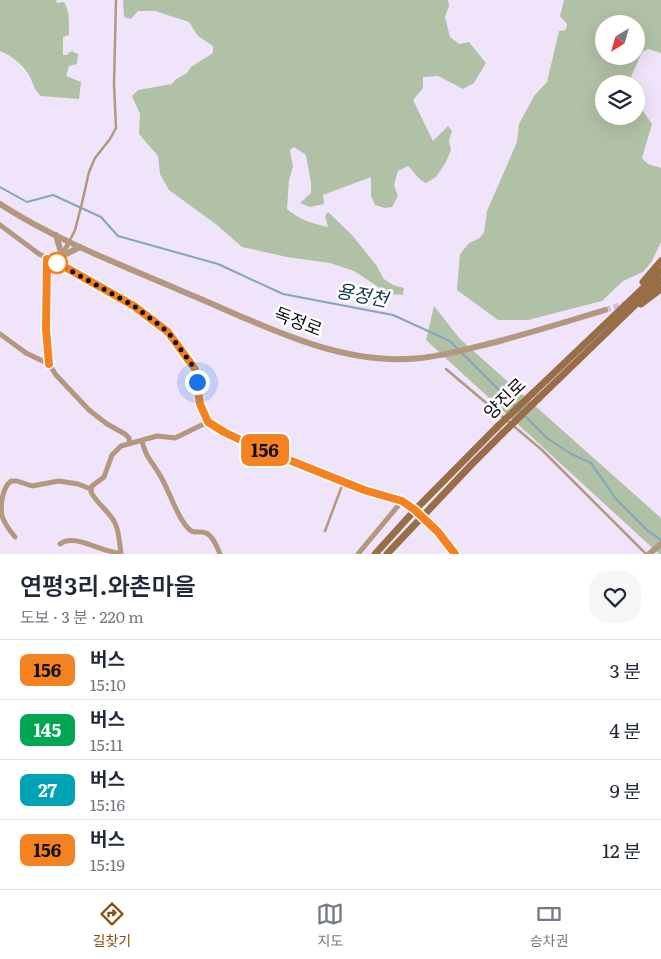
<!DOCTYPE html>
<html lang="ko">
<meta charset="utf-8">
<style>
:root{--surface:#fff;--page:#f6f6f7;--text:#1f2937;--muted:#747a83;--line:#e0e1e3;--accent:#8a4c0f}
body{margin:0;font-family:Literata,"Noto Sans KR",serif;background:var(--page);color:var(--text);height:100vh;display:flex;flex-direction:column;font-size:19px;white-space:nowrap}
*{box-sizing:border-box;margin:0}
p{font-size:16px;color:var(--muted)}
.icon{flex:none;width:28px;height:28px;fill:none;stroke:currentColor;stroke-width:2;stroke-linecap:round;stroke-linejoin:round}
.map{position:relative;height:554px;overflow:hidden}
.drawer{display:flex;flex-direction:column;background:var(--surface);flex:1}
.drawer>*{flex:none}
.badge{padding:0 10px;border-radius:8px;font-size:18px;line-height:32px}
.needle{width:32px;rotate:217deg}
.buttons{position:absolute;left:595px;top:15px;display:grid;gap:10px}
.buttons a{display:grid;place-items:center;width:50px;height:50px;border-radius:50%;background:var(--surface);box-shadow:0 5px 20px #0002;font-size:25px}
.you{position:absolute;width:25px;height:25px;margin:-12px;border:4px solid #fff;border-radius:50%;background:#1a73e8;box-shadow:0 0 0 8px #1a73e833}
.map>.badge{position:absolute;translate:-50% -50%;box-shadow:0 0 0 2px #fff}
.round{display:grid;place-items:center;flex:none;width:52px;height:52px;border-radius:20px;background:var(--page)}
.overview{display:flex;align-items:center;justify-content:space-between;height:85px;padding:0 20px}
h1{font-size:24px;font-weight:600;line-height:38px}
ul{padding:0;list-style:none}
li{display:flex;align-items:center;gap:15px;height:60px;padding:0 20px;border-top:1px solid var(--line)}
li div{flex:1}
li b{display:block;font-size:19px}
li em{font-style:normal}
li .badge{min-width:55px;font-weight:700;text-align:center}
.menu{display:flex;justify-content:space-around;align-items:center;height:70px;border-top:1px solid var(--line);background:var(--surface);font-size:14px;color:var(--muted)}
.menu a{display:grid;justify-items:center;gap:2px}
.menu .current{color:var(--accent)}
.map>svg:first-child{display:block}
.green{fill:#b1c1a6;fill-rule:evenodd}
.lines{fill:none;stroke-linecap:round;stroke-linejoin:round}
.stream{stroke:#85a5bc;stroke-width:2}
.tertiary-tunnel{stroke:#cec4d7;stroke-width:6;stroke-dasharray:6 3;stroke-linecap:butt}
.service{stroke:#b3977e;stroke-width:2.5}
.minor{stroke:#b3977e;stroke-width:5}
.tertiary{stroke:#b3977e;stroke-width:6}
.secondary{stroke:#976e48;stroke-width:7}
.secondary-bridge{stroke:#976e48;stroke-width:7}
.line-casing{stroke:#fff;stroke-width:11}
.line{stroke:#f58220;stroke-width:8}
.walk{stroke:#100c13;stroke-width:5;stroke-dasharray:0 9}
.stop-dot{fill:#fff;stroke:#f58220;stroke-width:2.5}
.labels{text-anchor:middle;stroke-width:5;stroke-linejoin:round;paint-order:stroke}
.street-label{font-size:18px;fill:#100c13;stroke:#fff}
.water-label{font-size:19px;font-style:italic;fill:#103952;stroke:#fff}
</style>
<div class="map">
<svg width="661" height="554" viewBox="0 0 661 554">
<rect width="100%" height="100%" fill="#f0e4fa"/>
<path class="green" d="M0 0H56L57 3 64 2C70 11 69 24 69 35L63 37V55H67L71 51 78 54 77 64 69 66 66 76 81 82 79 99 41 96C34 90 33 83 29 75 23 65 11 55 0 51Z
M123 0H448L449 6 445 17 450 37 459 44 469 42 486 63 474 83 463 89 438 76 423 77V88L413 100 433 141 448 126 452 131 449 141 451 150 446 162 436 177 426 183C417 179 415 172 408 166L398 171 394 185 398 196 392 207 385 208 375 205 371 196V177L323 195 324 204 310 207 300 203 311 193V183L306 155 294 147 290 150 293 167 289 180 287 209C298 219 313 224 328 227L325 216 328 212 352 235 376 265 384 279 393 285 404 288 403 295 389 294 354 271 330 263 287 257 242 247 217 225 169 190 160 174 158 156 139 134 140 114 132 96 138 90 172 84 176 79 187 73 191 67 213 53V46L198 36 189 22 155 11H138L131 19 124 17Z
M564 0H661V53L648 49 642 52 628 84H604V116H636V101L652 124 642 158 648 164 661 168V242L652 261 643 272 623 281 602 301 528 320H498L457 290 460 254 469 243 480 238 484 232 487 211 517 142 519 124 534 96 547 82 559 31 566 30 567 24 560 16ZM604 24H636V56H604Z
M434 306 460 339 661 518V554H659L426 340Z"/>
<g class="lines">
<path class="stream" d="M0 187 27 202 53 195 101 217 118 236 218 264 283 294 393 315 450 341 458 349
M462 353 515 406
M518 409 547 438 571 454 591 463 616 499 648 531 661 540"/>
<path class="tertiary-tunnel" d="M605 310 628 303"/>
<path class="service" d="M69 242 75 230 82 203 89 172 95 158 110 139 116 128 114 84 116 0
M446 369 542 450 646 554
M325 531 343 483"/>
<path class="minor" d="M0 225 39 254 58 263 134 306 168 333 195 369 199 404 208 422 224 432 249 444 364 490 402 501 415 510 438 532 455 554
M47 259V329L49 364
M58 263 69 242
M0 334 26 353 49 364 56 375 89 410 107 424 125 434 129 438 130 444
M142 441C146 457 150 459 158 472 168 486 177 519 190 530 193 533 196 532 201 532 212 532 216 545 220 554
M15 537C10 531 5 525 2 516 0 506 2 488 11 481H17L32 486 59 481 78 484 91 489
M60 544C75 532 103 554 121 553
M121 554C120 545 119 531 115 523 109 511 97 504 91 492L92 486 104 477 112 455 121 446 157 436 175 438 208 422
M358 554 402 501"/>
<path class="tertiary" d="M0 204C57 241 122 265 184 292 255 321 328 362 407 359 437 358 467 349 496 342 533 332 569 321 605 310
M56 235 62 256 80 247
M649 554 661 544"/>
<path class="secondary" d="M643 282 661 261
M641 304 661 289
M533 393 661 271
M539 398 661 280
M375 554 415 510 497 427
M387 554 473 463 503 433"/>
<path class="secondary-bridge" d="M497 427 533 393
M503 433 539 398"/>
</g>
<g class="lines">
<defs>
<path id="line" d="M49 364 46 329 47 259 58 263 134 306 168 332 195 369 200 404 208 422 224 432 249 444 364 490 402 501 415 510 438 532 455 554"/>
</defs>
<use href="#line" class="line-casing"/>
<use href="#line" class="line"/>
<path class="walk" d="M57 263 134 306 154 321 168 332 195 369 197 382"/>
</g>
<circle class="stop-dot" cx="57" cy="263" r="10"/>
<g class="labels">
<g class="street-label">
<text transform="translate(298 322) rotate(21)" y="6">독정로</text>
<text transform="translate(505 399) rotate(-44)" y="6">양진로</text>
</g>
<g class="water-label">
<text transform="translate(362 295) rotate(11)" y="7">용정천</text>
</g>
</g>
</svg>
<div class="buttons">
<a><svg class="needle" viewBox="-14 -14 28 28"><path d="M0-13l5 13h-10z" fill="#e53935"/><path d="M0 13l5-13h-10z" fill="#747a83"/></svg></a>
<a><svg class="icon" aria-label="layers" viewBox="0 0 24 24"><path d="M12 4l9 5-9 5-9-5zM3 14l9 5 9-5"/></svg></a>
</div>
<div class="you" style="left:197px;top:382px"></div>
<b class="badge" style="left:265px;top:450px;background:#f58220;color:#111">156</b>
</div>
<section class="drawer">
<div class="overview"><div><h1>연평3리.와촌마을</h1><p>도보 · 3 분 · 220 m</p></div><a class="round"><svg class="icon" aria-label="heart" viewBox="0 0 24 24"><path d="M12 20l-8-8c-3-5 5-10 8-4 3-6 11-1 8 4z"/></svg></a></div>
<ul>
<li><span class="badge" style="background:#f58220;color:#111">156</span><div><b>버스</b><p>15:10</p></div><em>3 분</em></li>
<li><span class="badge" style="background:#00a651;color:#fff">145</span><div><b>버스</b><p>15:11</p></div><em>4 분</em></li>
<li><span class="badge" style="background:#00a3b4;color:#fff">27</span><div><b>버스</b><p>15:16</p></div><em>9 분</em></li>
<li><span class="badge" style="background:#f58220;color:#111">156</span><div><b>버스</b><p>15:19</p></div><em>12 분</em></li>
</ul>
</section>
<nav class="menu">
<a class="current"><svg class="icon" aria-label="directions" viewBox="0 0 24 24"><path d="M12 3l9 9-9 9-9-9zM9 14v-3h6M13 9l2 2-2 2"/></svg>길찾기</a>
<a><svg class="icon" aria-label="map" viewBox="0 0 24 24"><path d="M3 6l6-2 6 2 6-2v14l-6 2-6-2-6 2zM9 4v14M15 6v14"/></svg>지도</a>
<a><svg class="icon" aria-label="tickets" viewBox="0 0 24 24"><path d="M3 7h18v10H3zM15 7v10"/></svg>승차권</a>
</nav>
